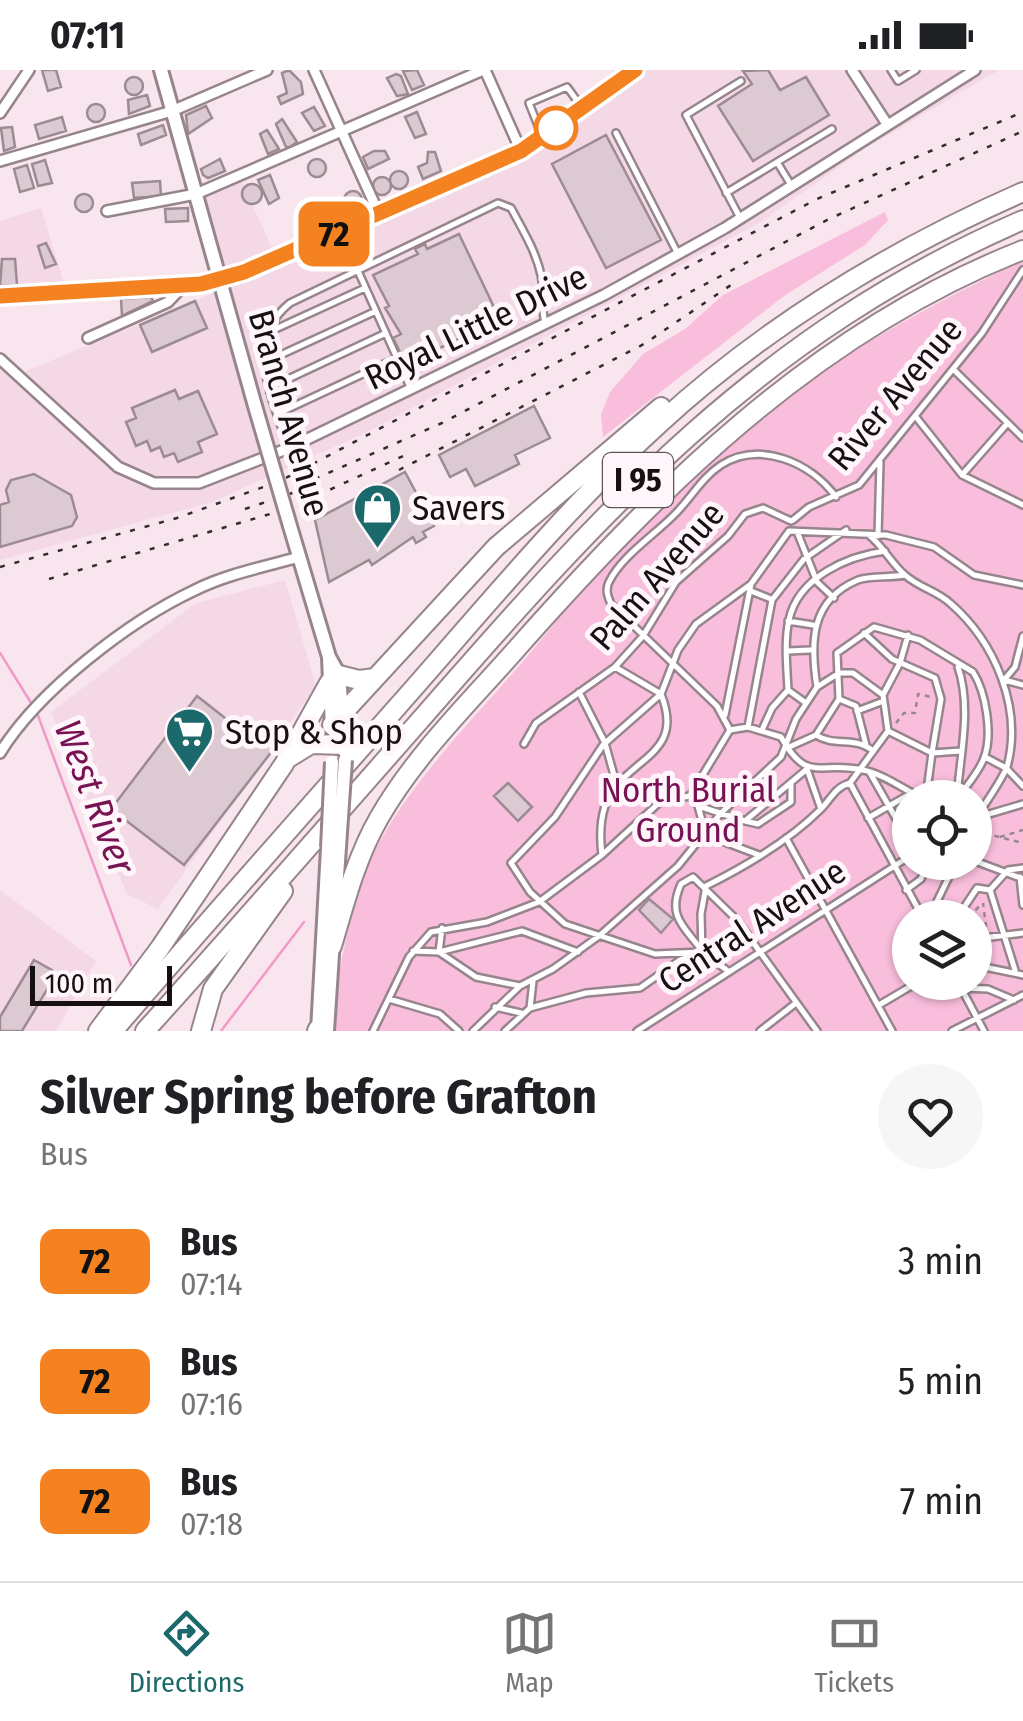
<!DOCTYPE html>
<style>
:root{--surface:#fff;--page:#f6f6f6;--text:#202124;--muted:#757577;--line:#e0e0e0;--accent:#1c696b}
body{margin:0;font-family:"Fira Sans Condensed",sans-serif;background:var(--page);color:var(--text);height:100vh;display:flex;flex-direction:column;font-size:38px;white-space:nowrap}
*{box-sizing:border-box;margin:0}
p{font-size:32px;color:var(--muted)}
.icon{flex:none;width:55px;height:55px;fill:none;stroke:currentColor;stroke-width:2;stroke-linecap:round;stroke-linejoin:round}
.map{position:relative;height:961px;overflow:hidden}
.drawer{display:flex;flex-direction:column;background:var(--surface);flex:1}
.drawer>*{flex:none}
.badge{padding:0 20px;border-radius:15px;font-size:35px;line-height:65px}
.buttons{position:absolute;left:892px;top:710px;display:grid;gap:20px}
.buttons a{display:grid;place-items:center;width:100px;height:100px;border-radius:50%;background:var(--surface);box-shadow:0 2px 8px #0004;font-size:50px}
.scale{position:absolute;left:30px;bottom:25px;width:142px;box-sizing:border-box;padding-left:10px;border:5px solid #171013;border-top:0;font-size:28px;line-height:35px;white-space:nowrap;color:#171013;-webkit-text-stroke:8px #fef6fa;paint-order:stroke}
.map>.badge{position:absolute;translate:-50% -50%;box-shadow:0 0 0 5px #fff}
.round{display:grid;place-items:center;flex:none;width:105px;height:105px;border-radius:52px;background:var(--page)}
.headline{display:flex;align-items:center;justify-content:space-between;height:170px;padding:0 40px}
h1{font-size:48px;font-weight:700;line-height:75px}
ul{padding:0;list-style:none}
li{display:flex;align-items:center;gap:30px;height:120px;padding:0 40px}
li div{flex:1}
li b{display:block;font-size:38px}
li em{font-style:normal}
li .badge{min-width:110px;font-weight:700;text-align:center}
.status{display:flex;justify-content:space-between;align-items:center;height:70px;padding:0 50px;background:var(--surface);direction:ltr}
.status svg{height:28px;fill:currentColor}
.tabs{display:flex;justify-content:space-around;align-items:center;height:140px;border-top:2px solid var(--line);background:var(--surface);font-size:28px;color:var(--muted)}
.tabs a{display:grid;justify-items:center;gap:5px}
.tabs .on{color:var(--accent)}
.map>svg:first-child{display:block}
.built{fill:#f4d8e5}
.green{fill:#f9bedc;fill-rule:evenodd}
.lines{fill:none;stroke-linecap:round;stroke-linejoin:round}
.stream{stroke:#f199c7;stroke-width:2.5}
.building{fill:#dcc9d2;stroke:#9d8b93;stroke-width:2.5}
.lane-casing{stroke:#97858d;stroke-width:10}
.street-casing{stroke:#97858d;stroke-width:14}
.secondary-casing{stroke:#97858d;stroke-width:18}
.highway-casing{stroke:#97858d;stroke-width:22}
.path{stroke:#97898f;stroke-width:2.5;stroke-dasharray:5 5;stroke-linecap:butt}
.lane{stroke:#fff;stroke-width:5}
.street{stroke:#fff;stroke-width:9}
.secondary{stroke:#fff;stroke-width:12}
.highway{stroke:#fff;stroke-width:18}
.rail{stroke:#342b2f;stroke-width:2.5;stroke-dasharray:5 10;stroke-linecap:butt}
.secondary-bridge-casing{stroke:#97858d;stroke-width:18;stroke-linecap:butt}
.secondary-bridge{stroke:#fff;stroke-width:12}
.line-casing{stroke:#fff;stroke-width:22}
.line{stroke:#f58220;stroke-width:15}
.stop-dot{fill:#fff;stroke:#f58220;stroke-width:5}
.labels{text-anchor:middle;stroke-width:10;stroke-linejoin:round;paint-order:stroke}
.shield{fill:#fef6fa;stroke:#5c5558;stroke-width:2.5}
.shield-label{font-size:32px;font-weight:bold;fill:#171013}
.street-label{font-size:35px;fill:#171013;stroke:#fef6fa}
.poi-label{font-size:35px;fill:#171013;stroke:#fef6fa;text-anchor:start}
.park-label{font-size:35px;fill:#781253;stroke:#fef6fa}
.water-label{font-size:38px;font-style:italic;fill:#781253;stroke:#fef6fa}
</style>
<div class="status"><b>07:11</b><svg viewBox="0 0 49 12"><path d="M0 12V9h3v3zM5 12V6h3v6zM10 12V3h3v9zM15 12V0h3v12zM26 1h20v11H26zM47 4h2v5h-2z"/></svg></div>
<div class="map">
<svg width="1023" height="961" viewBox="0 0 1023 961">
<rect width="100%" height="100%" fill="#f9e5ee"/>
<path class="built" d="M612 0H999L864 79 761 152 365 363 212 432 0 490V293L14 306 221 220 195 129 241 110 276 187 515 84 620 10Z
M41 138 67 223 0 229V151Z
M285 510 316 616 158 839 127 824 51 642 196 533Z
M0 820 96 891 56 961H0Z"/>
<path class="green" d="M885 142 888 150 865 175 784 226 603 367 601 345 610 322 643 284 685 259 723 225Z
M1023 191V961H332C336 907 353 818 380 771 418 704 476 646 526 588 568 538 608 484 653 438 757 333 891 252 1023 191ZM910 728H975V792H910ZM910 848H975V912H910Z"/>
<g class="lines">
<path class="stream" d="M0 583 33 636
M37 643 131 895
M221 961 304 852"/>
</g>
<path class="building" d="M42 0H56L61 17 48 21Z
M289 0 301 12 303 24 281 34 278 27 287 23 282 3Z
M417 0 424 15 412 20 403 1Z
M768 0 780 20 806 7 829 45 753 91 718 36 752 14 743 1Z
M396 4 401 6 408 24 397 26 387 8Z
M125 16a9 9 0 1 1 18 0a9 9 0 1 1-18 0Z
M147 25 150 36 129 44 128 30Z
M87 43a9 9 0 1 1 18 0a9 9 0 1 1-18 0Z
M206 36 212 48 188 64 186 45Z
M314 37 325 56 314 61 302 43Z
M417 42 426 64 415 68 405 47Z
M62 47 66 61 39 69 35 55Z
M282 49 297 72 290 77H286L276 54Z
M163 55 166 65 141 75 138 64Z
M12 57 15 77 4 81 1 58Z
M267 60 279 79 268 84 260 64Z
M606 65 661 170 606 198 552 94Z
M374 81H385L389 89 368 99 363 87Z
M428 82H435L441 101 423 109 418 97 427 93Z
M308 98a9 9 0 1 1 18 0a9 9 0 1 1-18 0Z
M220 89 225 101 208 108 203 105 201 99Z
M45 90 52 113 38 116 32 94Z
M27 95 34 118 20 122 14 99Z
M390 110a9 9 0 1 1 18 0a9 9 0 1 1-18 0Z
M270 105 279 128 269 134 258 110Z
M373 116a9 9 0 1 1 18 0a9 9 0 1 1-18 0Z
M160 111 161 126 134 128 132 113Z
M242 124a10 10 0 1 1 20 0a10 10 0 1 1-20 0Z
M344 130a9 9 0 1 1 18 0a9 9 0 1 1-18 0Z
M75 133a9 9 0 1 1 18 0a9 9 0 1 1-18 0Z
M321 132 330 152 319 157 310 136Z
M188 138V151L166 152 165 139Z
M459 164 493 235 483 240 490 254 415 290 408 286 411 292 406 294 393 268 401 264 385 238 389 236 373 205 418 184 415 179 425 174 427 179Z
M46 173 56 194 45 198 38 176Z
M2 189H15L17 215 0 216Z
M151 227 153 231 122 246 121 229Z
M195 231 207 258 152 282 140 255Z
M175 320 179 329 198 321 217 364 198 372 202 382 178 392 174 383 164 387 160 377 151 381 147 371 136 376 126 352 136 348 132 338Z
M534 336 550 368 515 385 519 394 475 416 466 399 450 407 439 385Z
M405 402 434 456 423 462 426 467 416 473 413 467 372 495 369 490 329 512 315 450Z
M34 404 71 425 77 447 72 456 0 477V435L9 432 6 420 11 410Z
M197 626 234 655 240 648 276 676 184 795 111 739Z
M508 713 532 737 518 751 494 726Z
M649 829 673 849 661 863 639 840Z
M34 890 57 903 22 961H0V947Z"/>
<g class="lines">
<defs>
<path id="lane" d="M891 0 898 11 916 0
M541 63 529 33 567 17 581 36
M616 63 677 182
M777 92 791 115
M726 123 832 59
M739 146 686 45 741 11
M358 201 410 317
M269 262 365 218
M263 293 376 241
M954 300 1023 368
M269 318 386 263
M277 344 397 288
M916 347 962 405 1023 435
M288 377C273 329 242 271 290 233L498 133 511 138C522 159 536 181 541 205 545 221 540 235 545 252
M962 405 1006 355
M836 427C811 393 761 370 721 395 701 408 690 430 673 446 653 466 622 486 609 512 605 520 608 527 611 534L717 636 730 660 748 657 781 667C808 715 819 690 863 700 883 704 903 719 922 728
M793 450 809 437 859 415 982 263 1023 200
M798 464 817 512 834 528
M869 465C883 476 891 493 905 505 918 517 937 521 950 533 995 572 1023 638 1007 697 999 715 985 733 975 750
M878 466 880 392
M751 521 771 529
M788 551 813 555
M864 563 892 589 935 608 941 629 932 683 961 681
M1023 566 1015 597 1004 610 1023 615
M788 581 810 580
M615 597 661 624 603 675 555 747 511 793 530 822 565 854 655 884 702 882 728 901
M817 617C810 573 810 530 858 510 870 505 891 508 905 505
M579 622 605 673 617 716
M883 625 900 593 908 565
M839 629 837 583 874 557 920 570 973 602C986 622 993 665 984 688 979 702 967 715 958 728
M806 633 788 620C787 598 784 571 789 550 798 507 848 486 885 481
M857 641 881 632
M725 645 751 514
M748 657 772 530 804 489 846 460
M762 660 772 638 788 620
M524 674 536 653 615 597 643 566 676 512 728 466 745 444 763 438 791 451
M866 675 856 636 839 629 816 665C834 677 856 666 873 681
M787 678 816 665
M985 687 1006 698 1023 716
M870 703 910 773
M850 713 923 848
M690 726 698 736 745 751 807 699 821 739
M957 728C960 685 972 638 958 597
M698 736 706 765 759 785
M979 747 1023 734
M868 748 912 723
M745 751 758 754 791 732V714
M786 768 892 961
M602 785 661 731 690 726 730 660
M975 791 1023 809
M932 792 950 804
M1020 807 1023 835
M906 820 921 809 928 792
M929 848 956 792
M957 848 977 818 990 820
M442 858 439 882 476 907 520 916
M975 869 1023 863
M700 878C683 856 667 845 681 814L693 807 737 850 817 961
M413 881 439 882 522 861 578 882
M975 895 1023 905
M1015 900 990 820 1008 800 1023 798
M958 912 984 961
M962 918 988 919 1014 930
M389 929 440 944 459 961
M879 935 918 912
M495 937 521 943
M530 938 533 911
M373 961 409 887 431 862 487 852 539 832 602 785C599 761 600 735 616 716 644 684 682 677 661 624L678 580 696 554 751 514 789 461 886 465 934 477 974 505 1023 515
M473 961 520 916 553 899 599 866 678 796 721 743 781 687 796 649 817 617 839 603H853L883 625 888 661 932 683 926 728
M505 961 530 938 586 923 640 918 680 890 702 882 701 844 706 816C746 796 789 771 821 739 831 729 835 717 850 713L888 661
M637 961 910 786
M760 961 796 933
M952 961 1023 925"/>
<path id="street" d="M314 0 379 144
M485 0 521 81
M852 0 887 54
M0 43 29 0
M0 91 172 41 267 0
M107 141 196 124 483 0
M88 268 168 232 184 215
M0 289 118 397 154 413H199L289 378 604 225 725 158 975 0
M0 683C38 621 129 551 195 520 227 504 264 497 299 487"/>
<path id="secondary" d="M161 0 255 336
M0 226 201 214 243 202 521 81 635 0
M290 456 329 587 339 605 345 682
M329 587 332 659
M334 849 339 777
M318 961 328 778
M327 961 333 869"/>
<path id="highway" d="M339 605 359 610 375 608
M332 655 496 477 661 337
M290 687 311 674 345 675
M332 876C345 832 356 788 379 748 414 687 465 637 512 584 658 419 814 262 1023 180
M98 961 160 878 284 694 329 613
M113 961C207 852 303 744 398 636 483 540 565 439 660 353 767 255 891 180 1023 122
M145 961C238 858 330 753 422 648 605 438 760 264 1023 150
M201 961 213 919 283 821
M317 961 318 959"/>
</defs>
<use href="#lane" class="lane-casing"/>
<use href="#street" class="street-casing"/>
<use href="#secondary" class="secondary-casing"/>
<use href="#highway" class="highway-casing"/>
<path class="path" d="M896 653 904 643H915L918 624 931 627
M975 761 1023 773
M1000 767 1023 760
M969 848 981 834
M975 856H986L983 833"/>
<use href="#lane" class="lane"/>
<use href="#street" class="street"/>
<use href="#secondary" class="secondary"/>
<use href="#highway" class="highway"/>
<path class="rail" d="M399 400 644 274 731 215
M301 415 442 353 829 149 1023 61
M303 432 412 382
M245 439 316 415
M0 497 177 448 280 411 817 129 1023 42
M49 509 270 444"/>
<defs>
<path id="secondary-bridge" d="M255 336 290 456
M339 777 345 690
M328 778 332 692"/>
</defs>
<use href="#secondary-bridge" class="secondary-bridge-casing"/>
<use href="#secondary-bridge" class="secondary-bridge"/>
</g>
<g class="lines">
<defs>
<path id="line" d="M0 226 201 214 244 202 521 81 635 0"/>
</defs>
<use href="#line" class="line-casing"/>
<use href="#line" class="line"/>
</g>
<defs>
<symbol id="shop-pin" viewBox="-11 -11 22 30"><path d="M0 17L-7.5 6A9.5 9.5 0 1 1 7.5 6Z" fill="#1c696b" stroke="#fef6fa"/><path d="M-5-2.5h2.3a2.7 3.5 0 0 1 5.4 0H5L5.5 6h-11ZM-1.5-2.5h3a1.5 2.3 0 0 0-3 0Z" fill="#fff"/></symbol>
<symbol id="supermarket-pin" viewBox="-11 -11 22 30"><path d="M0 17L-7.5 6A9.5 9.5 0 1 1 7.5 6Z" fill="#1c696b" stroke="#fef6fa"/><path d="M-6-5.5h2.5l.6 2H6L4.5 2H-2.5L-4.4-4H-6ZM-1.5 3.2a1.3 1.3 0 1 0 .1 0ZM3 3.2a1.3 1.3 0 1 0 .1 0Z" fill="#fff"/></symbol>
</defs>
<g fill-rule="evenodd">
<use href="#shop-pin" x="350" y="410" width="55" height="75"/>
<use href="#supermarket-pin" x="162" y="634" width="55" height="75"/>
</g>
<circle class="stop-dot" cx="556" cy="58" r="20"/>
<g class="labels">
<rect class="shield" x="603" y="383" width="70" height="54" rx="8"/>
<g class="shield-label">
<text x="638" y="421">I 95</text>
</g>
<g class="street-label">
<text transform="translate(476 257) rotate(-26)" y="12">Royal Little Drive</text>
<text transform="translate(895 324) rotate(-50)" y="12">River Avenue</text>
<text transform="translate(289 343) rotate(74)" y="12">Branch Avenue</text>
<text transform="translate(657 506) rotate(-49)" y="12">Palm Avenue</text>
<text transform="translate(752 856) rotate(-33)" y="12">Central Avenue</text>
</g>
<g class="poi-label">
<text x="412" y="450">Savers</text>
<text x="225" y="674">Stop &amp; Shop</text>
</g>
<g class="park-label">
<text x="688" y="732">North Burial<tspan x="688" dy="40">Ground</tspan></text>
</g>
<g class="water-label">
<text transform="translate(95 727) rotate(69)" y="13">West River</text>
</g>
</g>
</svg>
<div class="buttons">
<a><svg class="icon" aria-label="locate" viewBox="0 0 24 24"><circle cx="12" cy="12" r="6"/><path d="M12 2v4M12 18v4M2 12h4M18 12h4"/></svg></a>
<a><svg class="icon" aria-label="layers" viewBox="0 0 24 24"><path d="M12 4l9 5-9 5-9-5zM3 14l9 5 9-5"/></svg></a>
</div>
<div class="scale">100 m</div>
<b class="badge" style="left:334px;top:164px;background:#f58220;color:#111">72</b>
</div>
<section class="drawer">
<div class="headline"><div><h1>Silver Spring before Grafton</h1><p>Bus</p></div><a class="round"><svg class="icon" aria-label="heart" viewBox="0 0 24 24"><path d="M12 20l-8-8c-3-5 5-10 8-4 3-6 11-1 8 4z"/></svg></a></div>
<ul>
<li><span class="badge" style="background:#f58220;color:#111">72</span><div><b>Bus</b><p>07:14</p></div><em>3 min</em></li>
<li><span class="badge" style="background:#f58220;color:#111">72</span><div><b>Bus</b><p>07:16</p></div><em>5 min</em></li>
<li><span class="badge" style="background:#f58220;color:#111">72</span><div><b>Bus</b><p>07:18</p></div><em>7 min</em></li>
</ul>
</section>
<nav class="tabs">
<a class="on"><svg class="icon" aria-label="directions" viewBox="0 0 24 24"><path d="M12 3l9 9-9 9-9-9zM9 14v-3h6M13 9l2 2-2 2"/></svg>Directions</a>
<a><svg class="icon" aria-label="map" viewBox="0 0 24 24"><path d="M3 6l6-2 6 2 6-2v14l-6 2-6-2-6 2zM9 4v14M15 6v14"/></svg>Map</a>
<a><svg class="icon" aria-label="tickets" viewBox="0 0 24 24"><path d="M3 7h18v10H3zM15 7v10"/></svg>Tickets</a>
</nav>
